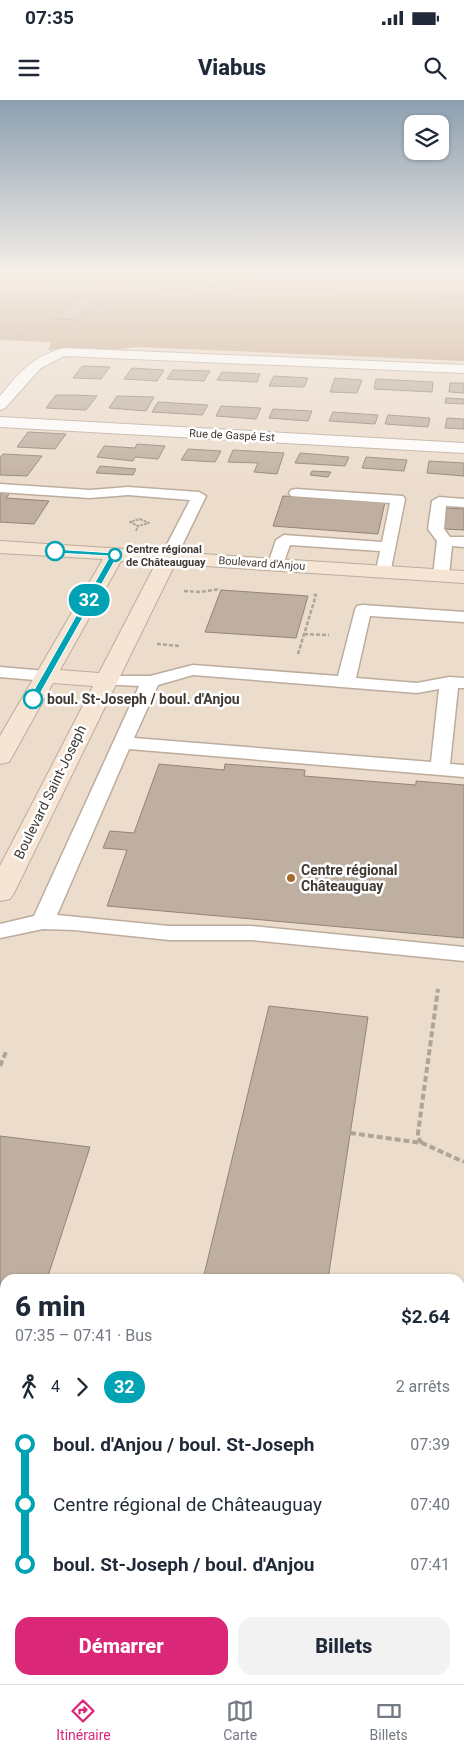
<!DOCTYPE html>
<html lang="fr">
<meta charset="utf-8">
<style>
:root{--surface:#fff;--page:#f2f2f3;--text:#1f2937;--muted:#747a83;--line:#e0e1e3;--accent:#db2777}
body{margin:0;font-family:Roboto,sans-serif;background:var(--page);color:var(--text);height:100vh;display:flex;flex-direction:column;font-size:19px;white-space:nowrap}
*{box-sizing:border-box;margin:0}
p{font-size:16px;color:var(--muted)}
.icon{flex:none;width:28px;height:28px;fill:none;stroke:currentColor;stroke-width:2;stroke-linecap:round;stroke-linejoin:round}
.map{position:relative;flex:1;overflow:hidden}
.panel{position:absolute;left:0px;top:1174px;width:465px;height:411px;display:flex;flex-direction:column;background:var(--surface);border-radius:15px 15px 0 0;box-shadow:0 1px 4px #0004}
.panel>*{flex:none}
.badge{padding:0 10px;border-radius:16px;font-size:18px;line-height:32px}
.fabs{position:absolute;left:404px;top:15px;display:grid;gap:10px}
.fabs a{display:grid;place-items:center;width:45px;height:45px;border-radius:10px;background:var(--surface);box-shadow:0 1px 4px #0004;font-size:25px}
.map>.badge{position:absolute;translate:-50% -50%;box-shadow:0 0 0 2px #fff}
.legs{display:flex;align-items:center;gap:8px;height:55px;padding:0 15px;font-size:16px}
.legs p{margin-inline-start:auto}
.overview{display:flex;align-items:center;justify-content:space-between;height:85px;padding:0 15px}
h1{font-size:28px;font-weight:800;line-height:38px}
.cta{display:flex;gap:10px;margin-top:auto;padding:10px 15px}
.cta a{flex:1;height:58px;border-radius:15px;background:var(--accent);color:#fff;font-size:20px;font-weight:800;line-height:58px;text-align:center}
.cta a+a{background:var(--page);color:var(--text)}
ul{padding:0 15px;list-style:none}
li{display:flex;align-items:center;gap:18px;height:60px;font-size:19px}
li i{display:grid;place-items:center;width:8px;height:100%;margin:0 6px;background:currentColor}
li i::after{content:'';width:12px;height:12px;margin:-6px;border:4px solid;border-radius:50%;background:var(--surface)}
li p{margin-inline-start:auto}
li:first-child i{background:linear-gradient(#0000 50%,currentColor 0)}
li:last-child i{background:linear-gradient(currentColor 50%,#0000 0)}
.status{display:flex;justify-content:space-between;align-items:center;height:35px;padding:0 25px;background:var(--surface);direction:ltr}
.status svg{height:14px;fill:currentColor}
header{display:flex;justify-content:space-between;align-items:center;height:65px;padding:0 15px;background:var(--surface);font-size:22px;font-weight:800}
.dock{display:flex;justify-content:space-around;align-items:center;height:70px;border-top:1px solid var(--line);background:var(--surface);font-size:14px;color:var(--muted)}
.dock a{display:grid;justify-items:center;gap:2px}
.dock .on{color:var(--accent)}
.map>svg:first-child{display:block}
.green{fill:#c6a687}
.building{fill:#bfafa0;stroke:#938476}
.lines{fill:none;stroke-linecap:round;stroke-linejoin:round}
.lane-casing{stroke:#bcac9d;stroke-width:3}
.street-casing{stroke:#bcac9d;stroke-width:2}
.secondary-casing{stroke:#bcac9d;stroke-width:2}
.path-far3{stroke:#b1a497;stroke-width:1;stroke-dasharray:2.5 1;stroke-linecap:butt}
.path-far2{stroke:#b1a497;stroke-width:2;stroke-dasharray:3 1;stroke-linecap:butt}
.path-far1{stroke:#b1a497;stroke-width:2.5;stroke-dasharray:4 2;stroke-linecap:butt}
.path{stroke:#b1a497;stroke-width:4;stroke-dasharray:6 3;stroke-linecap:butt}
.lane{fill:#fff;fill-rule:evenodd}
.street{fill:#fff;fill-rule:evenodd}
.secondary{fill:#f6e5d4;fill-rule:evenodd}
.line-1{fill:#00a3b4;stroke:#fff}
.stop-1-dot{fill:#fff;stroke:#00a3b4;stroke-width:2.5}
.poi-dot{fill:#a56c2a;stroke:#fff;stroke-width:2}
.labels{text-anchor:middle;stroke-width:5;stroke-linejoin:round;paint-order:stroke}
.far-street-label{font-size:11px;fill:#403933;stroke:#fff}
.far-stop-label{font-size:11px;font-weight:bold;fill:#403933;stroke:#fff;text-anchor:start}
.stop-label{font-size:14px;font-weight:bold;fill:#403933;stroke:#fff;text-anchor:start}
.street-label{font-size:14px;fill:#403933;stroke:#fff}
.poi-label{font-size:14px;font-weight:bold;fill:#403933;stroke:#fff;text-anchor:start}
</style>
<div class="status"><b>07:35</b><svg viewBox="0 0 49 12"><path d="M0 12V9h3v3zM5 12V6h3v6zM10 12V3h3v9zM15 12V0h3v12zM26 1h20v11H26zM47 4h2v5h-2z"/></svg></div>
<header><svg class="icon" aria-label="menu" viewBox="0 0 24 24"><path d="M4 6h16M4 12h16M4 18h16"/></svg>Viabus<svg class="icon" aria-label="search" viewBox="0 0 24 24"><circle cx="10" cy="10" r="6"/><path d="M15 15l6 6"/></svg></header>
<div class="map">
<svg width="464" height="1584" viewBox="0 0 464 1584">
<rect width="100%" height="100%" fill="#ecdccc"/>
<path class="green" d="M0 171 464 172V261L136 247 114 250 71 248 48 250 51 243 49 242 0 240Z
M460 1550 464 1551V1584H299V1580H460Z"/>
<path class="building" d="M77 195H96L90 203H98L92 212H83L77 220 57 219Z
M82 266 110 267 101 279 73 278Z
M132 268 164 270 157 281 124 279Z
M173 270 210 271 204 281 167 279Z
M222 272 260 274 257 282 217 280Z
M274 276 308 278 304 287 269 286Z
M335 278 362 280 357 293 330 292Z
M376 279 433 282 432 292 374 289Z
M450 283H464V293L449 292Z
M56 295H73L97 296 86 310 46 308Z
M117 296 154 297 146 311 109 308Z
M446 298 464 299V304L445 303Z
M158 302 208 305 202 315 152 312Z
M221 306 261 308 256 319 216 316Z
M273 309 312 311 308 321 269 318Z
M333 312 378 315 375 324 329 321Z
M388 315 430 318 428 327 385 324Z
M447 318 464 319V329L445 328Z
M28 332 66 334 55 349 17 347Z
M137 344 165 346 158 359 135 357 133 361 97 357 104 346 135 348Z
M188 349 221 351 215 362 181 360Z
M233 350 284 353 277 374 254 372 258 363 228 362Z
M300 353 349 357 345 366 295 363Z
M3 354 42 356 27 376 0 375V357Z
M366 357 407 360 404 371 362 368Z
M429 361 464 363V376L427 373Z
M100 366 136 369 133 375 96 373Z
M312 371 331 372 328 377 310 375Z
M0 392 10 393 6 398 49 401 34 424 0 422Z
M283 396 385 402 378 434 273 426Z
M447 408 464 409V430L444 429Z
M221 490 308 496 296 538 205 532Z
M159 664 224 670 225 664 305 670 304 676 416 685V681L464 685V838L107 806 127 750 103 748 110 731 134 733Z
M269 906 368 917 328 1179H203Z
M0 1036 90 1047 47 1179H5V1307L3 1314 0 1313Z"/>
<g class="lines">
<defs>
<path id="lane" d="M0 384 90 390 128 387 199 392 206 396 176 458 168 463 160 458 190 400 128 395 90 398 0 392Z
M296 389 403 396 405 399 390 474 384 476 376 471 380 451 290 445 282 467H270L268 464 276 440 284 435 382 442 390 403 291 396 289 393 291 390Z
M439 397 464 399V407L446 406 444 429 450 437H464V447L452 446 449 475 441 480 433 475 437 441 428 429 432 401Z
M363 505 464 512V522L370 516 356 578 417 583 449 577 464 578V588H458L450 664 464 665V677L129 649 57 815 169 826H251L464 847V861L251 840H169L74 830 43 829 0 838V824L34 816 139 586 100 584 97 580 100 576H150L193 565 338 576 355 510 357 506ZM193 575 417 593 439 589 431 662 134 638 158 585Z
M0 567 46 571 52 572 55 576 52 580 46 581 0 577Z
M464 1312V1342L460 1343V1313Z"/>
<path id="street" d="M64 248 464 265V273L64 256 41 268 5 308 0 310V296C19 273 34 255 64 248Z
M0 317 464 343V353L0 327Z
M0 1415 5 1416V1456L0 1455Z
M460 1483H464V1527H460Z"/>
<path id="secondary" d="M0 441 464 471V483L175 464 14 793 10 799 0 801V766L93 586 53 583 12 657 9 662 0 664V636L103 459 0 453ZM121 461 156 463 99 573 60 570Z"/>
</defs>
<use href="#lane" class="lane-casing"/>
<use href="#street" class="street-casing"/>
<use href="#secondary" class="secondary-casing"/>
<path class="path-far3" d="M248 171 464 179
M0 175 59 181 464 197
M127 200C120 206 113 210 116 221L131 229
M128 200 159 204
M0 207 3 208C3 233 11 231 32 238
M95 208 104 209
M48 223 74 224
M70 229C104 202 146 193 188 188
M37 236 62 206
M0 237 22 238"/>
<path class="path-far2" d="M140 419 149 423 138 426 130 422Z
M136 431 138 426"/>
<path class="path-far1" d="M184 491 200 492 220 489
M304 534 329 535
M157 544 180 546
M298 554 316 495H313"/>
<path class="path" d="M0 966 6 952
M350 1033 422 1043 464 1062
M422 1043 418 1038V1033L438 889"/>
<use href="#lane" class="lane"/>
<use href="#street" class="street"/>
<use href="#secondary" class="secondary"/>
</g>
<linearGradient id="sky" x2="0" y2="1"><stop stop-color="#8c9fb0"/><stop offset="0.44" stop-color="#f6efe8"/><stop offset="1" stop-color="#f6efe8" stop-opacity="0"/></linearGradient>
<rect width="464" height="393" fill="url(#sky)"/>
<path class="line-1" d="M53 449 115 453 118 455 37 599 33 601 29 599 110 456 55 453Z"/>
<g class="stop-1-dot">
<circle cx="55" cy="451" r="9"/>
<circle cx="115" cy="455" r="6"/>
<circle cx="33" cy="599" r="9"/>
</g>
<circle class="poi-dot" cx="291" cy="778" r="5"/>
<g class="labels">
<g class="far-street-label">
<text transform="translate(232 335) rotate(3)" y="4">Rue de Gaspé Est</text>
<text transform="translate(262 463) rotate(4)" y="4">Boulevard d'Anjou</text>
</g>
<g class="far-stop-label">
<text x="126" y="453">Centre régional<tspan x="126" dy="13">de Châteauguay</tspan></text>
</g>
<g class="stop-label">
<text x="47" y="604">boul. St-Joseph / boul. d'Anjou</text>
</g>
<g class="street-label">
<text transform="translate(50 692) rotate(-64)" y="5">Boulevard Saint-Joseph</text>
</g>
<g class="poi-label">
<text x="301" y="775">Centre régional<tspan x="301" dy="16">Châteauguay</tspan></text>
</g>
</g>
</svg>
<div class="fabs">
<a><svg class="icon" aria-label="layers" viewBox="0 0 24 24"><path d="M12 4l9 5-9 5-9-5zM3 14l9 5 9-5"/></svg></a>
</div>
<b class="badge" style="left:89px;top:500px;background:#00a3b4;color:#fff">32</b>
<section class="panel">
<div class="overview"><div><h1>6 min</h1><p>07:35 – 07:41 · Bus</p></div><b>$2.64</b></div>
<div class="legs"><svg class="icon" aria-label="walk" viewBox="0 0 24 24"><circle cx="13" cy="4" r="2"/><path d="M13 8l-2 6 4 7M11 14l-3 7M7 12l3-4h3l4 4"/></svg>4<svg class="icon" aria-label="forward" viewBox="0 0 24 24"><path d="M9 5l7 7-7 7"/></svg><b class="badge" style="background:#00a3b4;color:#fff">32</b><p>2 arrêts</p></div>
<ul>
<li><i style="color:#00a3b4"></i><b>boul. d'Anjou / boul. St-Joseph</b><p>07:39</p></li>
<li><i style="color:#00a3b4"></i><span>Centre régional de Châteauguay</span><p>07:40</p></li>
<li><i style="color:#00a3b4"></i><b>boul. St-Joseph / boul. d'Anjou</b><p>07:41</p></li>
</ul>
<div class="cta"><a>Démarrer</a><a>Billets</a></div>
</section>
</div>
<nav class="dock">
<a class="on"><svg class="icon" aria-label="directions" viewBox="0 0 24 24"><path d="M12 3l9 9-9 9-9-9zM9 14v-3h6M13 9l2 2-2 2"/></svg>Itinéraire</a>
<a><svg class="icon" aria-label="map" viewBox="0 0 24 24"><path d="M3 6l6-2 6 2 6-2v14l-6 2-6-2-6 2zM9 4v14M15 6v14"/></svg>Carte</a>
<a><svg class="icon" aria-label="tickets" viewBox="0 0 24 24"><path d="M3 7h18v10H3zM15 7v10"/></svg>Billets</a>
</nav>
